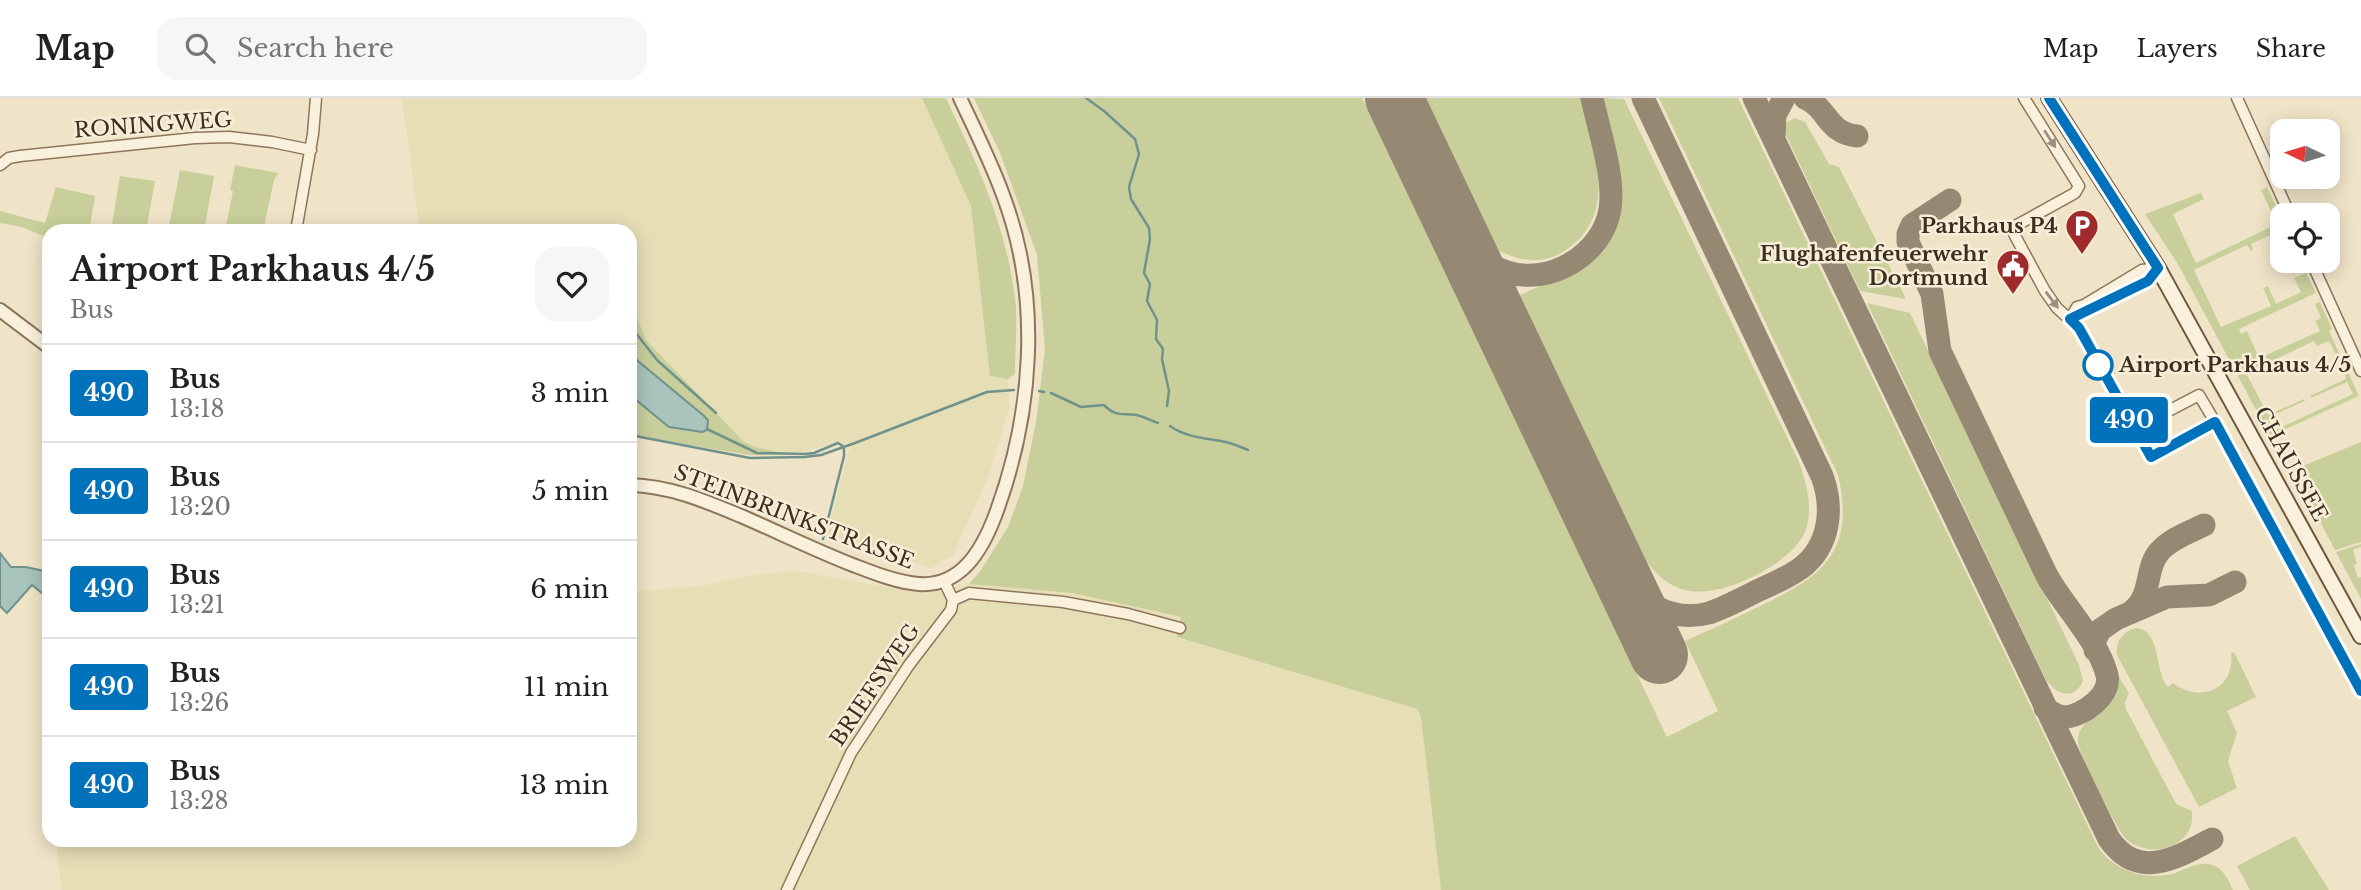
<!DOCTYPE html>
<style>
:root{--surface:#fff;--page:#f6f6f6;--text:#222;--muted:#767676;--line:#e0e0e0}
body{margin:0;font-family:"Libre Baskerville",serif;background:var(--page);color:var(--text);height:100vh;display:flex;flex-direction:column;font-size:26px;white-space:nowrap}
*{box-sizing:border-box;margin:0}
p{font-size:23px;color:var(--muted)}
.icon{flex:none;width:38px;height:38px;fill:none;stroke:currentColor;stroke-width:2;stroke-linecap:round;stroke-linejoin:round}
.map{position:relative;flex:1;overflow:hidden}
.details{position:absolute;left:42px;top:126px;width:595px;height:623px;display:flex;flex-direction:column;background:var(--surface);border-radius:21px;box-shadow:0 4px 18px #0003}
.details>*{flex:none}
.badge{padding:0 14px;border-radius:5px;font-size:24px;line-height:46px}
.needle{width:46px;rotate:274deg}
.tools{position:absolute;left:2270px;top:21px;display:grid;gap:14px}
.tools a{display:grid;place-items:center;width:70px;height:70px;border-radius:14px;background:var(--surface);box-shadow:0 4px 18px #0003;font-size:35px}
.map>.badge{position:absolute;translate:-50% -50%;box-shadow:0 0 0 4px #fff}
.round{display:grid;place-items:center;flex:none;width:74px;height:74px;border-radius:21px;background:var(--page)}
.head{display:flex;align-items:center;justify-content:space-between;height:119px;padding:0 28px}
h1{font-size:33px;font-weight:700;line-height:52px}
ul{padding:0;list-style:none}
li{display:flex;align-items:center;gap:21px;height:98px;padding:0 28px;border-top:2px solid var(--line)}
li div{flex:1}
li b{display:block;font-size:26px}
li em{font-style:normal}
li .badge{min-width:77px;font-weight:700;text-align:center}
header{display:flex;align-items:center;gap:42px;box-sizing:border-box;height:98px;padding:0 35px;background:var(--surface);border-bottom:2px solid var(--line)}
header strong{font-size:33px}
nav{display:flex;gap:38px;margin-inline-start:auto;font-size:24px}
.search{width:490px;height:63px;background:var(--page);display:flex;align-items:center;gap:18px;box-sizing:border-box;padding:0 24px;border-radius:21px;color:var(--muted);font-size:26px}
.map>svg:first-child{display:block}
.farmland{fill:#e6deb5}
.green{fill:#c9cf9b}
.water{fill:#a9c4bc;stroke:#6f938a;stroke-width:2}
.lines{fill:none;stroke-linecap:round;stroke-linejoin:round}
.stream{stroke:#6f938a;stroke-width:2.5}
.taxiway{stroke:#968974;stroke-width:23}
.runway{stroke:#968974;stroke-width:58}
.minor-casing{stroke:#8d765c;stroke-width:13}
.tertiary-casing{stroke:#8d765c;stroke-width:16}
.secondary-casing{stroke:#6f573f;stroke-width:18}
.minor{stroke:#faf1dc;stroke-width:10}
.tertiary{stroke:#faf1dc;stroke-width:12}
.secondary{stroke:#faf1dc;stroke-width:14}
.oneway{fill:#9c907e}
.line-casing{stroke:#fff;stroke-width:16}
.line{stroke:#0072bc;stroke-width:10}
.stop-dot{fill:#fff;stroke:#0072bc;stroke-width:3.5}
.labels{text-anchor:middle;stroke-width:5;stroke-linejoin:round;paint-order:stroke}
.street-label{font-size:21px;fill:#3d2e20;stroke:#f7eed8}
.poi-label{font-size:21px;font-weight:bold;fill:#3d2e20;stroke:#f7eed8;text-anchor:end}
.stop-label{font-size:21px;font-weight:bold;fill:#3d2e20;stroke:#f7eed8;text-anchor:start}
</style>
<header>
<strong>Map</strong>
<div class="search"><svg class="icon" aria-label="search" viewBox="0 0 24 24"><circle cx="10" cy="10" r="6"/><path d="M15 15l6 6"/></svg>Search here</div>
<nav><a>Map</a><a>Layers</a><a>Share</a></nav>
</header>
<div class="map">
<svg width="2361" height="792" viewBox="0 0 2361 792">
<rect width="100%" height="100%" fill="#f0e4c8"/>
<path class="farmland" d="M402 0H922L971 107 990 277 1008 281 1010 309 988 379 953 457 931 470 827 435 851 345 821 349 790 357 756 349 744 344 646 242 630 202V133H420Z
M797 473 925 496 969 486 1072 495 1182 520 1178 540 1417 611 1421 619 1441 792H61L57 742H630V494L706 487 752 477Z"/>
<path class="green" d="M922 0H946C978 68 1005 124 1015 200 1018 224 1015 251 1015 276L1008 281 990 278 971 108Z
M974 0H1362L1667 639 1718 613 1685 543C1709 532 1734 521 1758 509 1823 479 1856 453 1838 377L1659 0H1738L2099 751C2117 774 2147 783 2175 775 2188 770 2203 761 2217 769 2225 774 2229 784 2233 792H1441L1421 619 1417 611 1177 539 1181 519 1072 495 969 486 981 472 1008 429 1023 388 1036 324 1045 251 1037 157 1000 55Z
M1424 0H1582C1593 54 1621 118 1563 154 1540 168 1517 162 1495 151Z
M1604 0 1624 1 1799 364C1807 387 1815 416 1803 438 1786 469 1719 501 1685 492 1668 488 1657 477 1647 464L1518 198C1539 188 1563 179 1582 166 1637 126 1612 65 1602 10Z
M1795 20 1805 24 1829 66 1839 69 1906 201 1860 193 1784 33 1786 25Z
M235 67 278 75 274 82 263 133H225L233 93 230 92Z
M180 72 214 78 204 133H168Z
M120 78 155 83 146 133H111Z
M56 89 95 98 89 133H49V140L21 129 0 125V113L45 125Z
M2267 89 2282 121V138L2279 133 2251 146 2253 152 2251 153 2247 147 2194 172 2221 229 2271 208 2263 190 2268 188 2276 206 2301 194 2294 180 2306 175 2316 195 2239 231 2241 236 2247 233 2259 260 2320 233 2315 223 2321 220 2315 206 2320 204 2332 231 2329 233 2343 264 2341 266 2329 243 2317 248 2314 243 2251 273 2250 270 2245 273 2268 317 2304 301 2305 303 2269 319 2275 332 2353 296 2347 284 2311 300 2310 298 2346 281 2344 273 2347 272 2359 298 2270 338 2178 166 2145 116 2201 95 2204 101 2173 116 2196 165 2277 126 2261 92Z
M630 202 646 242 744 344 756 349 790 357H749L630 337Z
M1867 205 1910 215 2079 567 2083 583C2074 603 2057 597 2046 582Z
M2361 344V444L2335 452 2293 372Z
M2361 446V449L2353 452 2357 466 2354 467 2358 480 2361 479V501L2336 454Z
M2135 530C2162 531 2154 574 2168 589L2173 585C2201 606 2235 591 2231 555L2234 554 2256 599 2227 613 2237 635 2228 663 2237 690 2199 709 2117 557C2115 544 2123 534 2135 530Z
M2119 579 2129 595 2125 605 2126 611 2175 704 2178 707 2192 713C2196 749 2152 762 2127 742 2118 735 2080 657 2078 645 2075 618 2118 613 2119 579Z
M2295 738 2329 792H2250L2237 768Z"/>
<path class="water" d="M630 252 638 263 703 317 708 322 707 332 702 334 669 329 630 297Z
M0 455 11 469H26L49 474V501L32 487 7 515 0 508Z"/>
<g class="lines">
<path class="stream" d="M1086 0 1104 13 1135 41 1139 56 1129 89 1131 101 1149 130 1150 141 1144 175 1150 186 1147 203 1157 222 1156 241 1163 251 1162 261 1169 293 1167 308
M631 229 657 262 716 315
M1039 293 1044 294
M1051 295 1081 309 1104 307C1116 319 1121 315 1136 317 1143 318 1151 323 1158 325
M1170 328C1187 340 1206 340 1226 344 1234 346 1241 349 1248 352
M707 331 757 355 805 356 814 355 838 345 844 349V358L823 441
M630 337 750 360 805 359 821 357 855 345 987 294 1014 292"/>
<path class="taxiway" d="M1754 0 2109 741C2138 783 2177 760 2212 741
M1805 0C1828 10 1827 35 1857 38
M1774 40 1775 17 1784 0
M1950 102 1912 127 1908 136V144L1932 196 1940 253 2047 478C2065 510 2098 542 2107 577 2112 597 2082 619 2064 619 2056 618 2051 614 2045 610
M1460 140C1474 155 1487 168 1507 174 1550 188 1603 156 1610 111 1615 79 1599 33 1592 0
M1619 473C1638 504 1671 525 1709 515 1724 510 1739 502 1753 495 1769 487 1786 481 1801 470 1830 448 1834 410 1822 378L1643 0
M2132 513C2153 498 2144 470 2160 453 2170 441 2190 434 2204 427
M2095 552V542L2100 532 2116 521 2167 499 2209 497 2235 484"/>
<path class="runway" d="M1394 0 1659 557"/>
<defs>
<path id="minor" d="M2024 0 2079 88 2075 95 2017 127 2014 136 2045 193 2057 210 2079 230 2151 359 2215 324 2361 593
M2237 0 2290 117
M0 67 9 60 20 58 195 40 229 39 272 44 311 52
M296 133 313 36 316 0
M2311 163 2361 273
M2095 207 2148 183 2158 170
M2070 221 2077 209 2084 207 2142 172 2158 170
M2134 331 2199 297 2215 324
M953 502 969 495 1063 504 1128 516 1180 530
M787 792 851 655 909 567 951 512 953 502 944 483"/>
<path id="tertiary" d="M0 212 49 249
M630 387C670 388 705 403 741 418 778 434 815 452 853 467 874 475 896 484 919 486 961 489 982 452 995 418 1033 316 1042 200 1003 97 991 64 975 32 960 0"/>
<path id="secondary" d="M2049 0 2158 170 2361 538"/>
</defs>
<use href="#minor" class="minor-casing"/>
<use href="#tertiary" class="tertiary-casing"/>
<use href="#secondary" class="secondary-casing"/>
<use href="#minor" class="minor"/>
<use href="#tertiary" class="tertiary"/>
<use href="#secondary" class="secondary"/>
</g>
<defs><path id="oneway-solid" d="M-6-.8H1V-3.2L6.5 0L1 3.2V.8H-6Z" transform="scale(1.75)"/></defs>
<g class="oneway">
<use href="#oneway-solid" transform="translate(2050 41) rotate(57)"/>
<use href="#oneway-solid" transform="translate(2052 202) rotate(53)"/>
</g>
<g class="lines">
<defs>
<path id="line" d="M2049 0 2158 170 2148 183 2070 221 2079 230 2151 359 2215 324 2361 593"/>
</defs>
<use href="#line" class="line-casing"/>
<use href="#line" class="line"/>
</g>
<defs>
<symbol id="parking-pin" viewBox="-11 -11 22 30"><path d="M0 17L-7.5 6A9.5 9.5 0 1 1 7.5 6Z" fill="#9e2a2b" stroke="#f7eed8"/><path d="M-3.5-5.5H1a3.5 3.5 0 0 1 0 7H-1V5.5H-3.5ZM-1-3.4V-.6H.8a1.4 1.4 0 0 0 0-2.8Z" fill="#fff"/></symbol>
<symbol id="civic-pin" viewBox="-11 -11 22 30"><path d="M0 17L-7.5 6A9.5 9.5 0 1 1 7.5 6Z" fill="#9e2a2b" stroke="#f7eed8"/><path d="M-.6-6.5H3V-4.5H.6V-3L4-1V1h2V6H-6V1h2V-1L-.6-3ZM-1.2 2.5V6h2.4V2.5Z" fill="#fff"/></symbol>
</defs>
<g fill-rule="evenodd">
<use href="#parking-pin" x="2063" y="109" width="38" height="52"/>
<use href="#civic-pin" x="1994" y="149" width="38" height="52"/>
</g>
<circle class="stop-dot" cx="2098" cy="267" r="14"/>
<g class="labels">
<g class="street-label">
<text transform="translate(153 27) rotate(-4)" y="7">RONINGWEG</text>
<text transform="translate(2291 366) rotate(61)" y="7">CHAUSSEE</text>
<text transform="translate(794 419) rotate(21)" y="7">STEINBRINKSTRASSE</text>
<text transform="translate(875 587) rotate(-56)" y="7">BRIEFSWEG</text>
</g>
<g class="poi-label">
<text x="2058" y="135">Parkhaus P4</text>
<text x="1988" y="163">Flughafenfeuerwehr<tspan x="1988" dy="24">Dortmund</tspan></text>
</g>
<g class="stop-label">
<text x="2119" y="274">Airport Parkhaus 4/5</text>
</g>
</g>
</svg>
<div class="tools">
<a><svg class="needle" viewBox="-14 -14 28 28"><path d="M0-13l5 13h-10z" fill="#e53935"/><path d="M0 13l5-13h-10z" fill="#767676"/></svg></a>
<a><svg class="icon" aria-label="locate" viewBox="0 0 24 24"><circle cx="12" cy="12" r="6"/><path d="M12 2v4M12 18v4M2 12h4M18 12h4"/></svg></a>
</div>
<b class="badge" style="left:2129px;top:322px;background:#0072bc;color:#fff">490</b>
<section class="details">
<div class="head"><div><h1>Airport Parkhaus 4/5</h1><p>Bus</p></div><a class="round"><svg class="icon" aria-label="heart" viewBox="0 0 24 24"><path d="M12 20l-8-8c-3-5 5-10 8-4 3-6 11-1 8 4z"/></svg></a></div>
<ul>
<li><span class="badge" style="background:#0072bc;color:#fff">490</span><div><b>Bus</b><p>13:18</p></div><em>3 min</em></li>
<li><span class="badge" style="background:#0072bc;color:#fff">490</span><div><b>Bus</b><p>13:20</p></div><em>5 min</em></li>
<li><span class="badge" style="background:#0072bc;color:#fff">490</span><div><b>Bus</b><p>13:21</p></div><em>6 min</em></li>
<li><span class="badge" style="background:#0072bc;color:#fff">490</span><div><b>Bus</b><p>13:26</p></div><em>11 min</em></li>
<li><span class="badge" style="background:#0072bc;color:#fff">490</span><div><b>Bus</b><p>13:28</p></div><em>13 min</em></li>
</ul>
</section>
</div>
